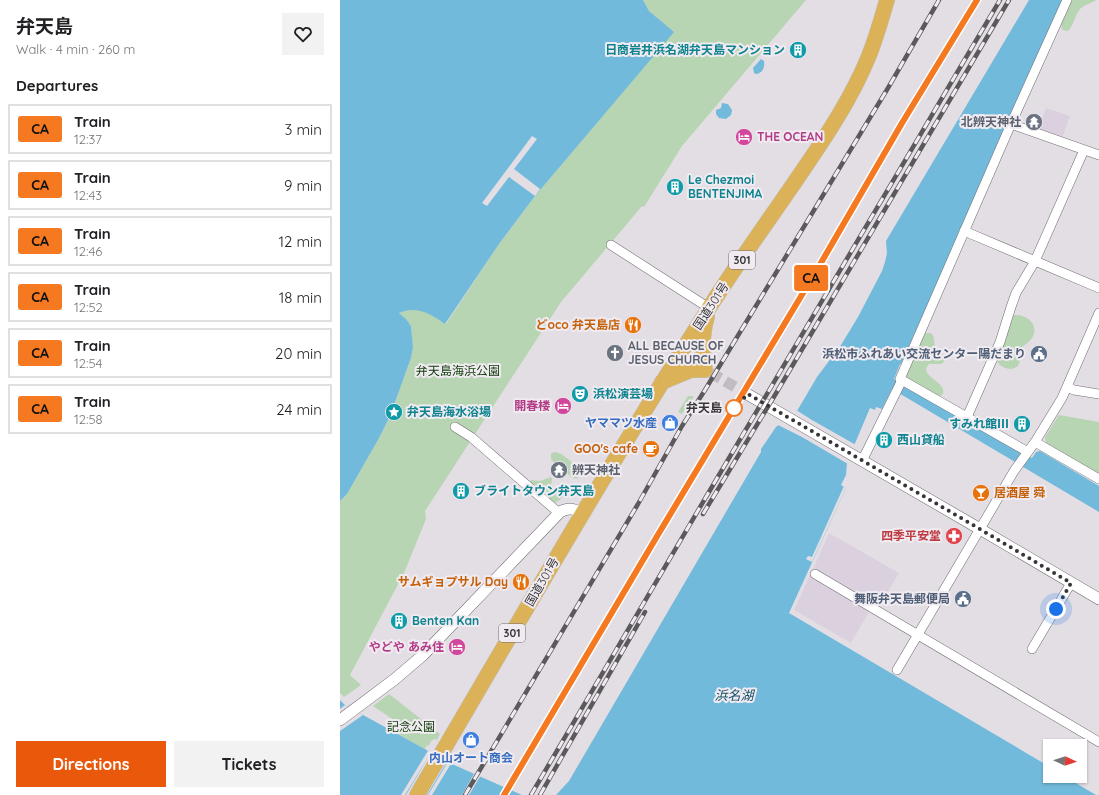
<!DOCTYPE html>
<meta charset="utf-8">
<style>
:root{--surface:#fff;--page:#f2f2f2;--text:#202124;--muted:#757577;--line:#e0e0e0;--accent:#ea580c}
body{margin:0;font-family:Quicksand,"Noto Sans JP",sans-serif;background:var(--page);color:var(--text);height:100vh;display:flex;flex-direction:column;font-size:15px;white-space:nowrap}
*{box-sizing:border-box;margin:0}
p{font-size:13px;color:var(--muted)}
.icon{flex:none;width:22px;height:22px;fill:none;stroke:currentColor;stroke-width:2;stroke-linecap:round;stroke-linejoin:round}
.map{position:relative;flex:1;overflow:hidden}
.sheet{display:flex;flex-direction:column;background:var(--surface);width:340px}
.sheet>*{flex:none}
.badge{padding:0 8px;border-radius:3px;font-size:14px;line-height:26px}
.needle{width:26px;rotate:94deg}
.tools{position:absolute;left:703px;top:739px;display:grid;gap:8px}
.tools a{display:grid;place-items:center;width:44px;height:44px;border-radius:0px;background:var(--surface);box-shadow:0 1px 3px #0004;font-size:20px}
.you{position:absolute;width:20px;height:20px;margin:-10px;border:3px solid #fff;border-radius:50%;background:#1a73e8;box-shadow:0 0 0 6px #1a73e833}
.map>.badge{position:absolute;translate:-50% -50%;box-shadow:0 0 0 2px #fff}
h2{padding:0 16px;font-size:15px;line-height:36px}
.round{display:grid;place-items:center;flex:none;width:42px;height:42px;border-radius:0px;background:var(--page)}
.headline{display:flex;align-items:center;justify-content:space-between;height:68px;padding:0 16px}
h1{font-size:19px;font-weight:700;line-height:30px}
.primary-button{display:flex;gap:8px;margin-top:auto;padding:8px 16px}
.primary-button a{flex:1;height:46px;border-radius:0px;background:var(--accent);color:#fff;font-size:16px;font-weight:700;line-height:46px;text-align:center}
.primary-button a+a{background:var(--page);color:var(--text)}
ul{padding:0;list-style:none}
li{display:flex;align-items:center;gap:12px;height:50px;margin:0 8px 6px;padding:0 8px;border:2px solid var(--line);border-radius:0px}
li div{flex:1}
li b{display:block;font-size:15px}
li em{font-style:normal}
li .badge{min-width:44px;font-weight:700;text-align:center}
main{display:flex;flex:1;min-height:0}
.map>svg:first-child{display:block}
.built{fill:#dbd1de}
.green{fill:#b7d5b2}
.water{fill:#71badb}
.pier{fill:#e3dee4}
.lines{fill:none;stroke-linecap:round;stroke-linejoin:round}
.tertiary-tunnel{stroke:#c1bcc1;stroke-width:11;stroke-dasharray:11 5.5;stroke-linecap:butt}
.minor-casing{stroke:#6f6a70;stroke-width:10}
.tertiary-casing{stroke:#6f6a70;stroke-width:12}
.trunk-casing{stroke:#bfbebf;stroke-width:16}
.minor{stroke:#fff;stroke-width:9}
.tertiary{stroke:#fff;stroke-width:11}
.trunk{stroke:#dbb258;stroke-width:15}
.rail-casing{stroke:#5c595c;stroke-width:4.5}
.rail{stroke:#f0ebf1;stroke-width:3;stroke-dasharray:9;stroke-linecap:butt}
.line-casing{stroke:#fff;stroke-width:9}
.line{stroke:#f47921;stroke-width:6}
.walk{stroke:#373537;stroke-width:4;stroke-dasharray:0 7.2}
.stop-dot{fill:#fff;stroke:#f47921;stroke-width:2}
.labels{text-anchor:middle;stroke-width:4;stroke-linejoin:round;paint-order:stroke}
.shield{fill:#f0ebf1;stroke:#6e6c6f;stroke-width:1}
.shield-label{font-size:11px;font-weight:bold;fill:#373537}
.culture-label{font-size:12px;font-weight:bold;fill:#0d838f;stroke:#f0ebf1;text-anchor:start}
.worship-label{font-size:12px;font-weight:bold;fill:#5b616d;stroke:#f0ebf1;text-anchor:start}
.hotel-label{font-size:12px;font-weight:bold;fill:#b23c85;stroke:#f0ebf1;text-anchor:end}
.street-label{font-size:12px;fill:#373537;stroke:#f0ebf1}
.food-label{font-size:12px;font-weight:bold;fill:#c56008;stroke:#f0ebf1;text-anchor:end}
.service-label{font-size:12px;font-weight:bold;fill:#4e5e75;stroke:#f0ebf1;text-anchor:end}
.park-label{font-size:12px;fill:#0c3a05;stroke:#f0ebf1}
.stop-label{font-size:12px;font-weight:bold;fill:#373537;stroke:#f0ebf1;text-anchor:end}
.shop-label{font-size:12px;font-weight:bold;fill:#366cbe;stroke:#f0ebf1;text-anchor:end}
.health-label{font-size:12px;font-weight:bold;fill:#be3a42;stroke:#f0ebf1;text-anchor:end}
.water-label{font-size:13px;font-style:italic;fill:#165169;stroke:#f0ebf1}
</style>
<main>
<section class="sheet">
<div class="headline"><div><h1>弁天島</h1><p>Walk · 4 min · 260 m</p></div><a class="round"><svg class="icon" aria-label="heart" viewBox="0 0 24 24"><path d="M12 20l-8-8c-3-5 5-10 8-4 3-6 11-1 8 4z"/></svg></a></div>
<h2>Departures</h2>
<ul>
<li><span class="badge" style="background:#f47921;color:#111">CA</span><div><b>Train</b><p>12:37</p></div><em>3 min</em></li>
<li><span class="badge" style="background:#f47921;color:#111">CA</span><div><b>Train</b><p>12:43</p></div><em>9 min</em></li>
<li><span class="badge" style="background:#f47921;color:#111">CA</span><div><b>Train</b><p>12:46</p></div><em>12 min</em></li>
<li><span class="badge" style="background:#f47921;color:#111">CA</span><div><b>Train</b><p>12:52</p></div><em>18 min</em></li>
<li><span class="badge" style="background:#f47921;color:#111">CA</span><div><b>Train</b><p>12:54</p></div><em>20 min</em></li>
<li><span class="badge" style="background:#f47921;color:#111">CA</span><div><b>Train</b><p>12:58</p></div><em>24 min</em></li>
</ul>
<div class="primary-button"><a>Directions</a><a>Tickets</a></div>
</section>
<div class="map">
<svg width="759" height="795" viewBox="0 0 759 795">
<rect width="100%" height="100%" fill="#e3dee4"/>
<path class="built" d="M706 108 730 116 722 139 698 130Z
M489 533 559 573 538 608 473 569Z
M470 575 530 610 511 643 454 610Z"/>
<path class="green" d="M303 0H466L342 146 304 207 302 206 221 302 85 511 86 519 64 573 10 675 21 685 4 697 0 693V501L7 494 38 440 50 416 71 358 73 347 71 326 66 319 59 313C80 305 88 313 106 324L159 244 195 196 333 32 309 11Z
M731 0H756C752 3 746 4 741 8 735 14 734 25 728 31L723 30C717 22 727 8 731 0Z
M675 315C687 314 700 325 692 338 689 343 682 346 678 351 677 355 681 359 679 364 674 373 660 368 657 361V357L672 316Z
M586 333H590L593 335 594 340 595 349C600 354 606 354 604 362L601 364H589C577 376 607 381 603 394L600 396 596 395 569 380 567 378 566 374 582 335Z
M348 396H354L342 414 338 412Z
M719 415 759 422V474L706 443 705 437Z
M214 452C222 452 230 461 236 466L237 468 235 470 238 475V478L236 479C229 476 215 465 211 459V454Z
M211 477 212 479 211 486 222 489 224 491C224 497 219 502 213 503L190 483 191 480 200 481Z
M49 694 100 734 97 740 95 739 91 741 89 746 87 745 85 749 56 733 59 728 58 723 33 706Z"/>
<path class="water" d="M0 0H303L309 11 334 32 195 196 159 244 105 324C91 314 77 305 59 313L66 319 71 326 73 347 71 358 50 416 38 440 7 494 0 501Z
M689 0H723L561 364H560L554 379 692 458 696 452 700 451 759 486V512L552 389 542 409 536 407 535 410 530 408 507 462 506 475 501 485 506 488 449 613 710 767V776H724L756 795H216L229 781 421 452V449L436 427 457 411 477 377 501 345 518 317 542 271 545 262 547 253 546 241Z
M421 59 424 61C425 67 423 73 416 74L414 73 413 68Z
M382 103 388 104 392 110 391 115 386 119 379 118 376 114V110L381 108Z
M0 700 5 705 112 764 182 795H0Z"/>
<path class="pier" d="M192 136 197 139 174 169 200 189 195 196 169 177 147 206 142 203Z
M456 410 472 420 516 445 508 464 462 437 438 425 440 421Z
M504 486 506 488 472 562 466 559 468 556 472 557Z
M5 705 23 715 0 731V709Z
M89 749 92 751 65 795H61Z
M92 751 108 760 87 795H66Z
M109 760 112 762 92 795H88Z
M135 772 141 775 129 795H122Z
M166 786 172 788 168 795H161Z"/>
<g class="lines">
<path class="tertiary-tunnel" d="M371 373 407 394"/>
<defs>
<path id="minor" d="M671 124 759 155
M624 231 759 288
M271 245 369 308
M727 387 734 390 759 394
M627 417 660 342 671 307 676 293 695 261 744 150
M115 427 131 437 219 513
M695 442 759 479
M688 452 560 379 671 124 727 0
M522 461 562 380
M475 574 759 742
M692 649 731 583
M557 670 674 471 695 442 722 398 759 313"/>
<path id="tertiary" d="M407 394 628 522 759 599
M0 720 55 679 83 655 220 512C229 507 234 509 242 513"/>
<path id="trunk" d="M322 382 351 370H365C362 352 362 334 367 317
M77 795C171 635 264 473 364 316 395 266 430 219 463 170 487 135 512 97 528 58 536 39 541 20 547 0"/>
</defs>
<use href="#minor" class="minor-casing"/>
<use href="#tertiary" class="tertiary-casing"/>
<use href="#trunk" class="trunk-casing"/>
<use href="#minor" class="minor"/>
<use href="#tertiary" class="tertiary"/>
<use href="#trunk" class="trunk"/>
<defs>
<path id="rail" d="M363 514 435 395 669 0
M125 795 298 504 342 426 365 390 548 88 599 0
M165 795 316 538 478 268 562 123 637 0
M191 795 366 497 660 0
M200 795 305 612"/>
</defs>
<use href="#rail" class="rail-casing"/>
<use href="#rail" class="rail"/>
</g>
<g class="lines">
<defs>
<path id="line" d="M164 795 316 538 478 268 562 123 637 0"/>
</defs>
<use href="#line" class="line-casing"/>
<use href="#line" class="line"/>
<path class="walk" d="M394 408 408 394 628 522 731 583 716 609"/>
</g>
<defs>
<symbol id="building-disc" viewBox="-11 -11 22 22"><circle r="9.5" fill="#0f9aa8" stroke="#f0ebf1"/><path d="M-4-6H4V6H1V3H-1V6H-4ZM-2.5-4.3h1.7v1.8h-1.7ZM.8-4.3h1.7v1.8H.8ZM-2.5-1h1.7V.8h-1.7ZM.8-1h1.7V.8H.8Z" fill="#fff"/></symbol>
<symbol id="temple-disc" viewBox="-11 -11 22 22"><circle r="9.5" fill="#6b7280" stroke="#f0ebf1"/><path d="M0-6L5-2H3V0L6.5 2.5H4V6H1.5V3h-3V6H-4V2.5H-6.5L-3 0V-2H-5Z" fill="#fff"/></symbol>
<symbol id="hotel-disc" viewBox="-11 -11 22 22"><circle r="9.5" fill="#d1479c" stroke="#f0ebf1"/><path d="M-6-4.5h1.5V1H6V5H4.5V3h-9V5H-6ZM-4 0a1.8 1.8 0 1 1 3.6 0ZM.5 0V-2.5h3Q6-2.5 6 0Z" fill="#fff"/></symbol>
<symbol id="restaurant-disc" viewBox="-11 -11 22 22"><circle r="9.5" fill="#e8710a" stroke="#f0ebf1"/><path d="M-5-6h1v4h1v-4h1v4h1v-4h1v5L-1.5 .5V6h-2V.5L-5-1ZM5-6V6H3V1.5H1.5Q1.5-4 5-6Z" fill="#fff"/></symbol>
<symbol id="church-disc" viewBox="-11 -11 22 22"><circle r="9.5" fill="#6b7280" stroke="#f0ebf1"/><path d="M-1.2-6h2.4v3.5h3.3v2.4h-3.3V6h-2.4V-.1h-3.3v-2.4h3.3Z" fill="#fff"/></symbol>
<symbol id="civic-disc" viewBox="-11 -11 22 22"><circle r="9.5" fill="#5c6f8a" stroke="#f0ebf1"/><path d="M-.6-6.5H3V-4.5H.6V-3L4-1V1h2V6H-6V1h2V-1L-.6-3ZM-1.2 2.5V6h2.4V2.5Z" fill="#fff"/></symbol>
<symbol id="theatre-disc" viewBox="-11 -11 22 22"><circle r="9.5" fill="#0f9aa8" stroke="#f0ebf1"/><path d="M-5-5.5Q0-4 5-5.5V0Q5 5 0 6Q-5 5-5 0ZM-3.3-2.5H-1v1.5H-3.3ZM1-2.5H3.3v1.5H1ZM-2.8 1Q0 5.5 2.8 1Z" fill="#fff"/></symbol>
<symbol id="sight-disc" viewBox="-11 -11 22 22"><circle r="9.5" fill="#0f9aa8" stroke="#f0ebf1"/><path d="M0-6L1.8-2.2L6-1.7L2.9 1.2L3.7 5.4L0 3.3L-3.7 5.4L-2.9 1.2L-6-1.7L-1.8-2.2Z" fill="#fff"/></symbol>
<symbol id="shop-disc" viewBox="-11 -11 22 22"><circle r="9.5" fill="#3f7fe0" stroke="#f0ebf1"/><path d="M-5-2.5h2.3a2.7 3.5 0 0 1 5.4 0H5L5.5 6h-11ZM-1.5-2.5h3a1.5 2.3 0 0 0-3 0Z" fill="#fff"/></symbol>
<symbol id="cafe-disc" viewBox="-11 -11 22 22"><circle r="9.5" fill="#e8710a" stroke="#f0ebf1"/><path d="M-5.5-4.5H6V0H3Q3 3.5 0 3.5H-2.5Q-5.5 3.5-5.5 0ZM3-3.2v2h1.7v-2ZM-6 4.5H4V6H-6Z" fill="#fff"/></symbol>
<symbol id="bar-disc" viewBox="-11 -11 22 22"><circle r="9.5" fill="#e8710a" stroke="#f0ebf1"/><path d="M-6-5H6L.8 .8V4.5H3.5V6h-7V4.5H-.8V.8Z" fill="#fff"/></symbol>
<symbol id="pharmacy-disc" viewBox="-11 -11 22 22"><circle r="9.5" fill="#e0444e" stroke="#f0ebf1"/><path d="M-2-6h4v4h4v4h-4v4h-4v-4h-4v-4h4Z" fill="#fff"/></symbol>
</defs>
<g fill-rule="evenodd">
<use href="#building-disc" x="448" y="40" width="20" height="20"/>
<use href="#temple-disc" x="684" y="112" width="20" height="20"/>
<use href="#hotel-disc" x="394" y="127" width="20" height="20"/>
<use href="#building-disc" x="325" y="177" width="20" height="20"/>
<use href="#restaurant-disc" x="283" y="315" width="20" height="20"/>
<use href="#church-disc" x="265" y="343" width="20" height="20"/>
<use href="#civic-disc" x="689" y="344" width="20" height="20"/>
<use href="#theatre-disc" x="230" y="384" width="20" height="20"/>
<use href="#hotel-disc" x="213" y="396" width="20" height="20"/>
<use href="#sight-disc" x="44" y="402" width="20" height="20"/>
<use href="#shop-disc" x="320" y="413" width="20" height="20"/>
<use href="#building-disc" x="672" y="414" width="20" height="20"/>
<use href="#building-disc" x="534" y="430" width="20" height="20"/>
<use href="#cafe-disc" x="301" y="439" width="20" height="20"/>
<use href="#temple-disc" x="209" y="460" width="20" height="20"/>
<use href="#building-disc" x="111" y="481" width="20" height="20"/>
<use href="#bar-disc" x="631" y="483" width="20" height="20"/>
<use href="#pharmacy-disc" x="604" y="526" width="20" height="20"/>
<use href="#restaurant-disc" x="171" y="572" width="20" height="20"/>
<use href="#civic-disc" x="613" y="589" width="20" height="20"/>
<use href="#building-disc" x="49" y="611" width="20" height="20"/>
<use href="#hotel-disc" x="107" y="637" width="20" height="20"/>
<use href="#shop-disc" x="121" y="730" width="20" height="20"/>
</g>
<circle class="stop-dot" cx="394" cy="408" r="8"/>
<g class="labels">
<g class="shield">
<rect x="389" y="251" width="26" height="18" rx="3"/>
<rect x="159" y="624" width="26" height="18" rx="3"/>
</g>
<g class="shield-label">
<text x="402" y="264">301</text>
<text x="172" y="637">301</text>
</g>
<g class="culture-label">
<text x="445" y="54" text-anchor="end">日商岩井浜名湖弁天島マンション</text>
<text x="348" y="184">Le Chezmoi<tspan x="348" dy="14">BENTENJIMA</tspan></text>
<text x="253" y="398">浜松演芸場</text>
<text x="67" y="416">弁天島海水浴場</text>
<text x="669" y="428" text-anchor="end">すみれ館Ⅲ</text>
<text x="557" y="444">西山貸船</text>
<text x="134" y="495">ブライトタウン弁天島</text>
<text x="72" y="625">Benten Kan</text>
</g>
<g class="worship-label">
<text x="681" y="126" text-anchor="end">北辨天神社</text>
<text x="288" y="350">ALL BECAUSE OF<tspan x="288" dy="14">JESUS CHURCH</tspan></text>
<text x="232" y="474">辨天神社</text>
</g>
<g class="hotel-label">
<text x="417" y="141" text-anchor="start">THE OCEAN</text>
<text x="210" y="410">開春楼</text>
<text x="104" y="651">やどや あみ住</text>
</g>
<g class="street-label">
<text transform="translate(371 306) rotate(-57)" y="4">国道301号</text>
<text transform="translate(202 582) rotate(-60)" y="4">国道301号</text>
</g>
<g class="food-label">
<text x="280" y="329">どoco 弁天島店</text>
<text x="298" y="453">GOO's cafe</text>
<text x="654" y="497" text-anchor="start">居酒屋 舜</text>
<text x="168" y="586">サムギョプサル Day</text>
</g>
<g class="service-label">
<text x="686" y="358">浜松市ふれあい交流センター陽だまり</text>
<text x="610" y="603">舞阪弁天島郵便局</text>
</g>
<g class="park-label">
<text x="118" y="375">弁天島海浜公園</text>
<text x="71" y="731">記念公園</text>
</g>
<g class="stop-label">
<text x="382" y="412">弁天島</text>
</g>
<g class="shop-label">
<text x="317" y="427">ヤママツ水産</text>
<text x="131" y="762" text-anchor="middle">内山オート商会</text>
</g>
<g class="health-label">
<text x="601" y="540">四季平安堂</text>
</g>
<g class="water-label">
<text x="394" y="700">浜名湖</text>
</g>
</g>
</svg>
<div class="tools">
<a><svg class="needle" viewBox="-14 -14 28 28"><path d="M0-13l5 13h-10z" fill="#e53935"/><path d="M0 13l5-13h-10z" fill="#757577"/></svg></a>
</div>
<div class="you" style="left:716px;top:609px"></div>
<b class="badge" style="left:471px;top:278px;background:#f47921;color:#111">CA</b>
</div>
</main>
